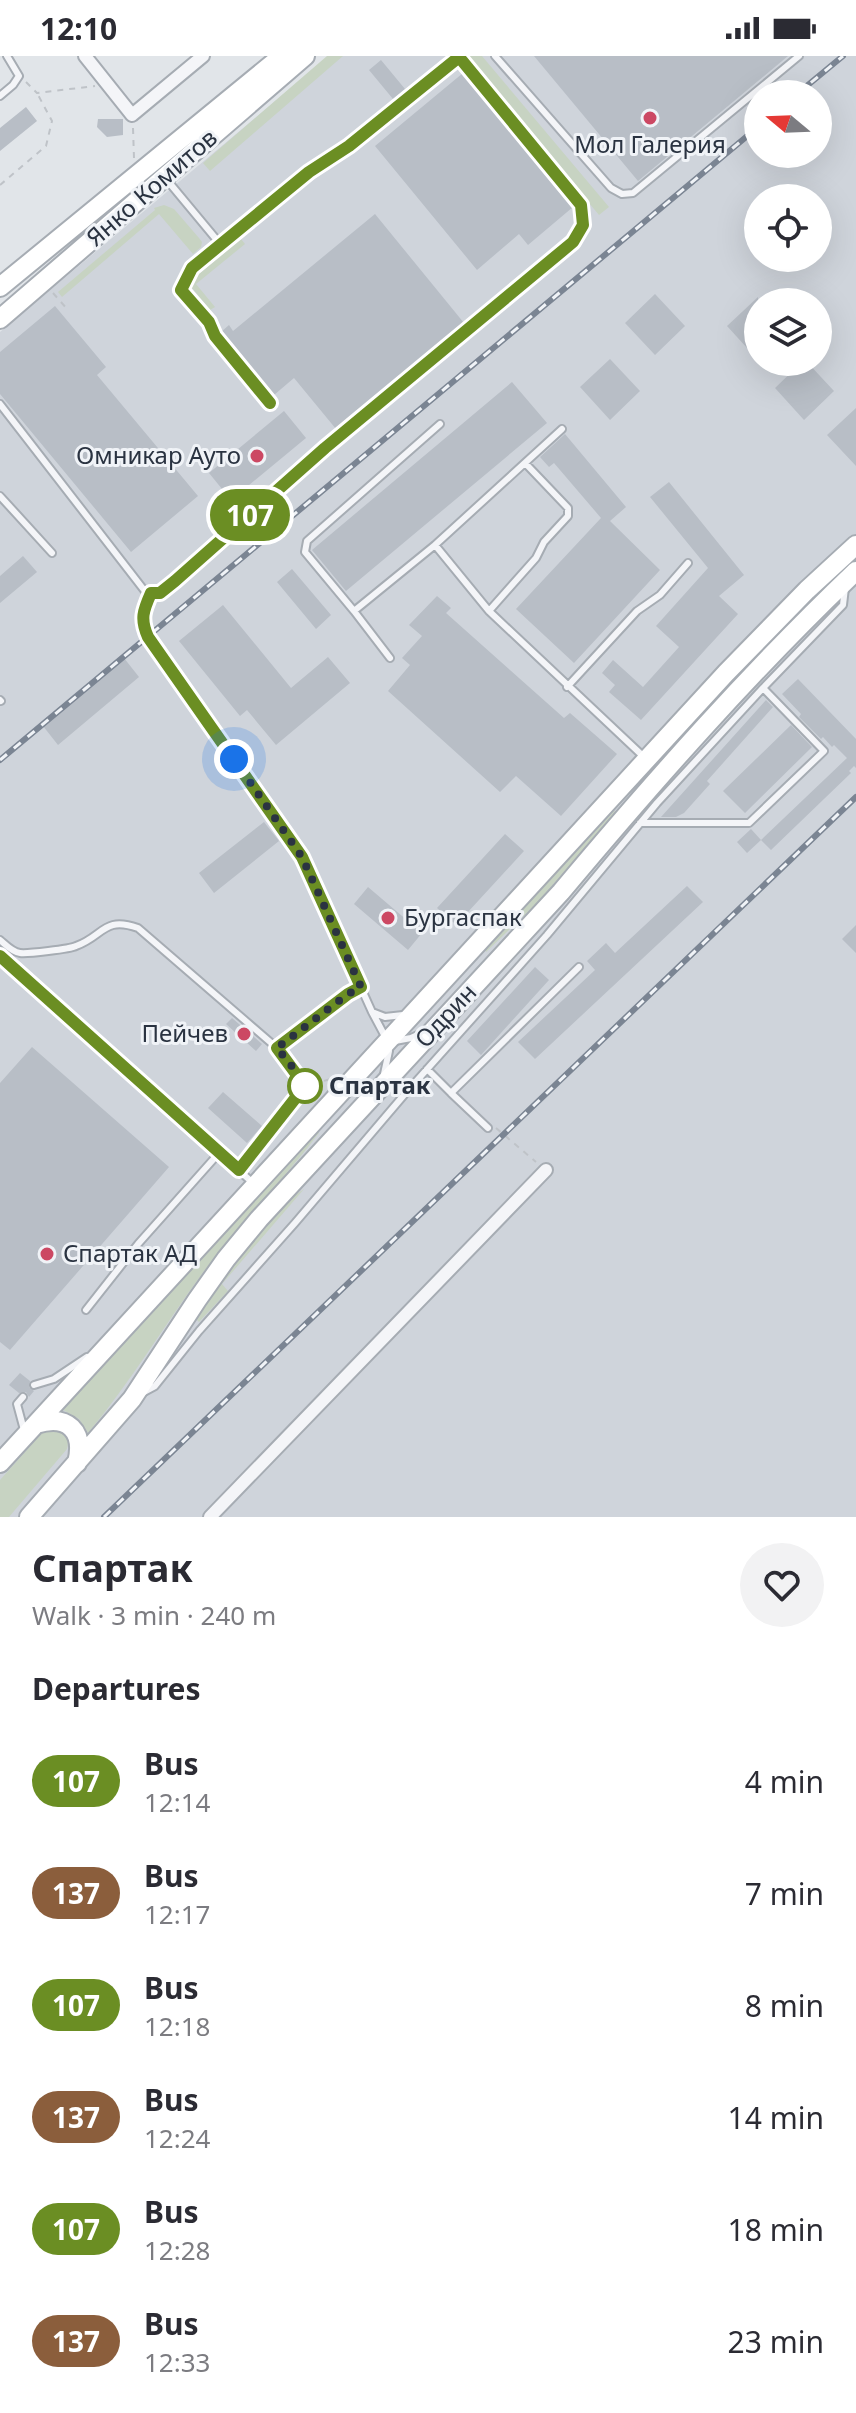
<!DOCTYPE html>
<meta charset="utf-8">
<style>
:root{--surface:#fff;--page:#f2f2f3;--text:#2b2b33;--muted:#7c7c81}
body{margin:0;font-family:"Noto Sans",sans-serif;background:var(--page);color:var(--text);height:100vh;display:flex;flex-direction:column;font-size:30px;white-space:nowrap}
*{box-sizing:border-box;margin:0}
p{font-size:26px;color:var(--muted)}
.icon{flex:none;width:44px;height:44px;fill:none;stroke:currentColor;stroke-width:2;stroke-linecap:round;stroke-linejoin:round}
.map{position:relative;height:1461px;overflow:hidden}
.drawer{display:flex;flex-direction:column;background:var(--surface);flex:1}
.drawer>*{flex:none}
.badge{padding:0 16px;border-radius:26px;font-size:28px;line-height:52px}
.needle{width:52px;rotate:289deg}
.tools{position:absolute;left:744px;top:24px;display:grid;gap:16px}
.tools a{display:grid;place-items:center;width:88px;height:88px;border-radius:50%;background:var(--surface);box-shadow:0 8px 32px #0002;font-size:40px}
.you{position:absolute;width:40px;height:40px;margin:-20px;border:6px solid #fff;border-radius:50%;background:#1a73e8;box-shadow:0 0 0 12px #1a73e833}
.map>.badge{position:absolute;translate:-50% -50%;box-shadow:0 0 0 4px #fff}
h2{padding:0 32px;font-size:30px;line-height:72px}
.round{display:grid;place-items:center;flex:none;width:84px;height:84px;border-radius:42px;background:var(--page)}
.headline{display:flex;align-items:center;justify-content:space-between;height:136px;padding:0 32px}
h1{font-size:38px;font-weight:700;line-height:60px}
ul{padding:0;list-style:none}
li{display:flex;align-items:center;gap:24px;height:112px;padding:0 32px}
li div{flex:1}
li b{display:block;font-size:30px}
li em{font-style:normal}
li .badge{min-width:88px;font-weight:700;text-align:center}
.status{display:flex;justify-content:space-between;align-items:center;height:56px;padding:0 40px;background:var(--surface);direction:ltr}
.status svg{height:22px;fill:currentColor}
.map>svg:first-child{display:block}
.built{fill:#cfd4db;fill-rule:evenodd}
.green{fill:#c7d3c2}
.building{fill:#b8bec6}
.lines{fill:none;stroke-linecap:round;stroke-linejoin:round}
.lane-casing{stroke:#a6acb3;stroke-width:10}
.street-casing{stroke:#a6acb3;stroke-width:16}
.secondary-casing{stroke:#a6acb3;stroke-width:22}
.path{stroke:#bfc3c8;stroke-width:2;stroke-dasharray:6 6;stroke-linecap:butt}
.lane{stroke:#f4f5f8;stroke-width:6}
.street{stroke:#f4f5f8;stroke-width:12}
.secondary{stroke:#fff;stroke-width:18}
.rail-casing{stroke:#7b8593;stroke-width:6}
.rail{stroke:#f0f3f7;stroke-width:3;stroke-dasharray:9;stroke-linecap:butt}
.line-casing{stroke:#fff;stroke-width:18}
.line{stroke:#6b8e23;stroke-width:12}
.walk{stroke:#2a3341;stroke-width:8;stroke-dasharray:0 14.4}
.poi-dot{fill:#cc4863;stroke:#f0f3f7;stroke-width:3}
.stop-dot{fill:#fff;stroke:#6b8e23;stroke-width:4}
.labels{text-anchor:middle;stroke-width:6;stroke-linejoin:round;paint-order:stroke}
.poi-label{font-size:24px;fill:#2a3341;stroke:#f0f3f7;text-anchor:end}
.street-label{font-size:24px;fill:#2a3341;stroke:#f0f3f7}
.stop-label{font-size:24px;font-weight:bold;fill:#2a3341;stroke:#f0f3f7;text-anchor:start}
</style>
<div class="status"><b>12:10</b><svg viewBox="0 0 49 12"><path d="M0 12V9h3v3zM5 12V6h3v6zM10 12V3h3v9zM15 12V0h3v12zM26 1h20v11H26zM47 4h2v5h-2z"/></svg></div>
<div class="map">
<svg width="856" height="1461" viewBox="0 0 856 1461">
<rect width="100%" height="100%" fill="#e1e5e9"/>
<path class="built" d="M329 0H856V1461H0V276ZM758 38H818V98H758ZM758 142H818V202H758ZM758 246H818V306H758Z"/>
<path class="green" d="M327 0H343L210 115 203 107Z
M466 0H482L609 151 599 159Z
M164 149 174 153 199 182 202 186 201 191 193 198 159 158 62 241 58 236 155 154 154 152Z
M241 183 245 188 196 228 215 251 210 254 188 227Z
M614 755 616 756 537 847 486 896 485 894Z
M318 1076 319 1077C282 1126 238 1169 202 1218 163 1271 130 1327 88 1377L79 1363 63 1354Z
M304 1133 222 1228 228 1235 199 1266 196 1263C221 1226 267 1155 304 1133Z
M49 1373C62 1375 71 1378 67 1393L9 1461H0V1424L42 1377Z"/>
<path class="building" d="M534 0H788L638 125Z
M381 4 405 33 393 43 369 14Z
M463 17 573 151 528 189 519 178 477 214 375 90Z
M26 51 37 65 0 95V72Z
M98 63H123V79L107 81 97 71Z
M375 158 464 267 336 373 294 322 274 339 221 276 229 269 233 275Z
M655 238 685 270 655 299 625 267Z
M758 241V304L727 270Z
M55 250 106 311 97 319 198 440 131 496 0 338V296Z
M610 303 640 335 610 364 580 331Z
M802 306H807L834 335 804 364 775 332Z
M512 326 547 367 346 535 312 494Z
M856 352V410L827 379Z
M284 355 306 382 231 444 209 417Z
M565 378 626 451 610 465 660 514 574 607 516 553 601 462 554 407 549 411 540 401Z
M669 426 744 519 719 540 738 558 641 664 609 636 615 629 602 617 613 604 643 631 679 591 656 570 708 512 650 441Z
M23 500 37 516 0 547V520Z
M292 513 331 559 316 573 277 526Z
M437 540 451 552 446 557 564 662 570 657 617 698 561 760 516 720 500 736 388 635 410 609 402 602 422 580 409 569Z
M223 549 291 632 328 601 350 627 276 689 247 654 240 660 179 585Z
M124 602 139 621 58 689 43 670Z
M798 623 856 683V712L854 710 849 715 851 717 771 794 761 784 847 702 834 689 832 691 823 681 821 683 799 661 801 658 782 638Z
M766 644 773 651 707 725 710 728 684 757 676 761H661Z
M791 669 812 691 745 757 723 735Z
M264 766 279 785 214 837 199 817Z
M751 773 761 784 747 797 737 786Z
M505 778 524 795 456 869 437 852Z
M687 830 703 846 535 1003 518 986 595 914 587 905 606 887 615 897Z
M368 831 422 877 408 894 354 848Z
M856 869V897L842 883Z
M535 911 549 924 481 999 467 985Z
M232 962 262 988 256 995 226 968Z
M32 991 169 1111 10 1294 0 1286V1027Z
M223 1036 262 1070 247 1087 208 1052Z
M20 1317 30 1325 29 1331 34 1335 29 1341 26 1336 19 1337 9 1329Z"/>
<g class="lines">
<defs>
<path id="lane" d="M495 0 611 132 622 138 633 137 799 0
M0 40 13 29 19 20 7 0
M167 124 221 189
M270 347 215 280 209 266 181 234 192 212 309 116 349 90 458 0
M0 348 144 534C158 540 164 533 175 525L325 392 573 186 583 169 581 149 459 1
M0 440 52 497
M435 489 489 555 645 702
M151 537C143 555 140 563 148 581L302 801 372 956 388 986 389 995 384 1018
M354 555 435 489 562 373
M489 555 536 502 544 486 568 460V452L526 408
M390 602 354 555 305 496 307 485 440 368
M567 631 637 555 660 539 688 507
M0 644 1 645
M640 767H749L824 695 763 632
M0 884C6 889 12 896 20 897 27 898 70 893 76 890 104 880 103 860 138 872L277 992 305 1030 239 1114
M0 900 253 1127
M372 956 385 961 403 959
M395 985 411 982 422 977
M277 992 348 938 361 931
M427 1013 451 1037 579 911
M451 1037 488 1072
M86 1254 138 1188 219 1097
M34 1329 54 1323 87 1301
M142 1337 155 1330 199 1275 295 1167 404 1039 547 879 657 747 763 632 843 549 845 532
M23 1341 17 1348 24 1374"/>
<path id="street" d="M85 0 132 59 203 0
M210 1461 546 1114"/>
<path id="secondary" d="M0 231 282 0
M0 263 305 0
M36 1368C68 1358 85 1375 77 1407
M0 1407 726 617 807 534 856 489
M29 1461 132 1343 197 1244 226 1203 259 1163 561 836C654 725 751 615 856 515"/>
</defs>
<use href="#lane" class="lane-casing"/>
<use href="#street" class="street-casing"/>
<use href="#secondary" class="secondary-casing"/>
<path class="path" d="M26 26 37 37 95 30
M133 72 134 102
M0 129 46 90 52 65 37 37
M53 237 68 254
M315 1032 320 1026 334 1022
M496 1072 536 1106"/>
<use href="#lane" class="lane"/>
<use href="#street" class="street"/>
<use href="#secondary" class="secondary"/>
<defs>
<path id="rail" d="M797 38 843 0
M0 704 758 71
M104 1461 856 741"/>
</defs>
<use href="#rail" class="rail-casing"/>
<use href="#rail" class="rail"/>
</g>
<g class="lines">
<defs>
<path id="line" d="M0 900 239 1114 305 1030 277 992 348 938 361 931 302 801 148 581C140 563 143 555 151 537H160L175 525 325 392 573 186 583 169 581 149 459 1 349 90 309 116 192 212 181 234 209 266 215 280 270 347"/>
</defs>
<use href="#line" class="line-casing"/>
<use href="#line" class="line"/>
<path class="walk" d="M234 703 302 801 361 931 348 938 277 992 304 1025 305 1030"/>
</g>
<g class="poi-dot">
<circle cx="650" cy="62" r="8"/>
<circle cx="257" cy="400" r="8"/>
<circle cx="388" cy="862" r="8"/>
<circle cx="244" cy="978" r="8"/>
<circle cx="47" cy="1198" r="8"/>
</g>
<circle class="stop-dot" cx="305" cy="1030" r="16"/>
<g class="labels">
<g class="poi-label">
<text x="650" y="97" text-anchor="middle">Мол Галерия</text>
<text x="241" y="408">Омникар Ауто</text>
<text x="404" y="870" text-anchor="start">Бургаспак</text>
<text x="228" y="986">Пейчев</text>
<text x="63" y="1206" text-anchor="start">Спартак АД</text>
</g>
<g class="street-label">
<text transform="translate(152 132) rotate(-41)" y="8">Янко Комитов</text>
<text transform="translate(446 960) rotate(-47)" y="8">Одрин</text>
</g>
<g class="stop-label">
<text x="329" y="1038">Спартак</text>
</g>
</g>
</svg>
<div class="tools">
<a><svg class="needle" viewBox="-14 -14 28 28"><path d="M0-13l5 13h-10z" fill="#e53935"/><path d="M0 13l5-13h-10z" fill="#7c7c81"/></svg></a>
<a><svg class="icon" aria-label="locate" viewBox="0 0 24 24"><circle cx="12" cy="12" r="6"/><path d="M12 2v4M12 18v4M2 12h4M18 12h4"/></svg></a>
<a><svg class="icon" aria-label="layers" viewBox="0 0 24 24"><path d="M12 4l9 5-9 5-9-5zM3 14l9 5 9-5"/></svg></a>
</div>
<div class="you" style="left:234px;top:703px"></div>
<b class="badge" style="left:250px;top:459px;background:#6b8e23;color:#fff">107</b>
</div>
<section class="drawer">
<div class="headline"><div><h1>Спартак</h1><p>Walk · 3 min · 240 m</p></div><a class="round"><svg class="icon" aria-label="heart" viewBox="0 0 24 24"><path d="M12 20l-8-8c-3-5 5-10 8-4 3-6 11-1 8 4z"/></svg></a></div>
<h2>Departures</h2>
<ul>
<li><span class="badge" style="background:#6b8e23;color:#fff">107</span><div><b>Bus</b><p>12:14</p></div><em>4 min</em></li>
<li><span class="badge" style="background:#8b5e3c;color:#fff">137</span><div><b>Bus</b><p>12:17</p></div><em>7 min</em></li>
<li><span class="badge" style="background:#6b8e23;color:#fff">107</span><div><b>Bus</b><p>12:18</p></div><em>8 min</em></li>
<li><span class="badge" style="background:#8b5e3c;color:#fff">137</span><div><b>Bus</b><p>12:24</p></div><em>14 min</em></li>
<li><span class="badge" style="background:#6b8e23;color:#fff">107</span><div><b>Bus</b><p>12:28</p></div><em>18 min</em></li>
<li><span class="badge" style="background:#8b5e3c;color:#fff">137</span><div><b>Bus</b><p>12:33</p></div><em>23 min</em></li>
</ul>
</section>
